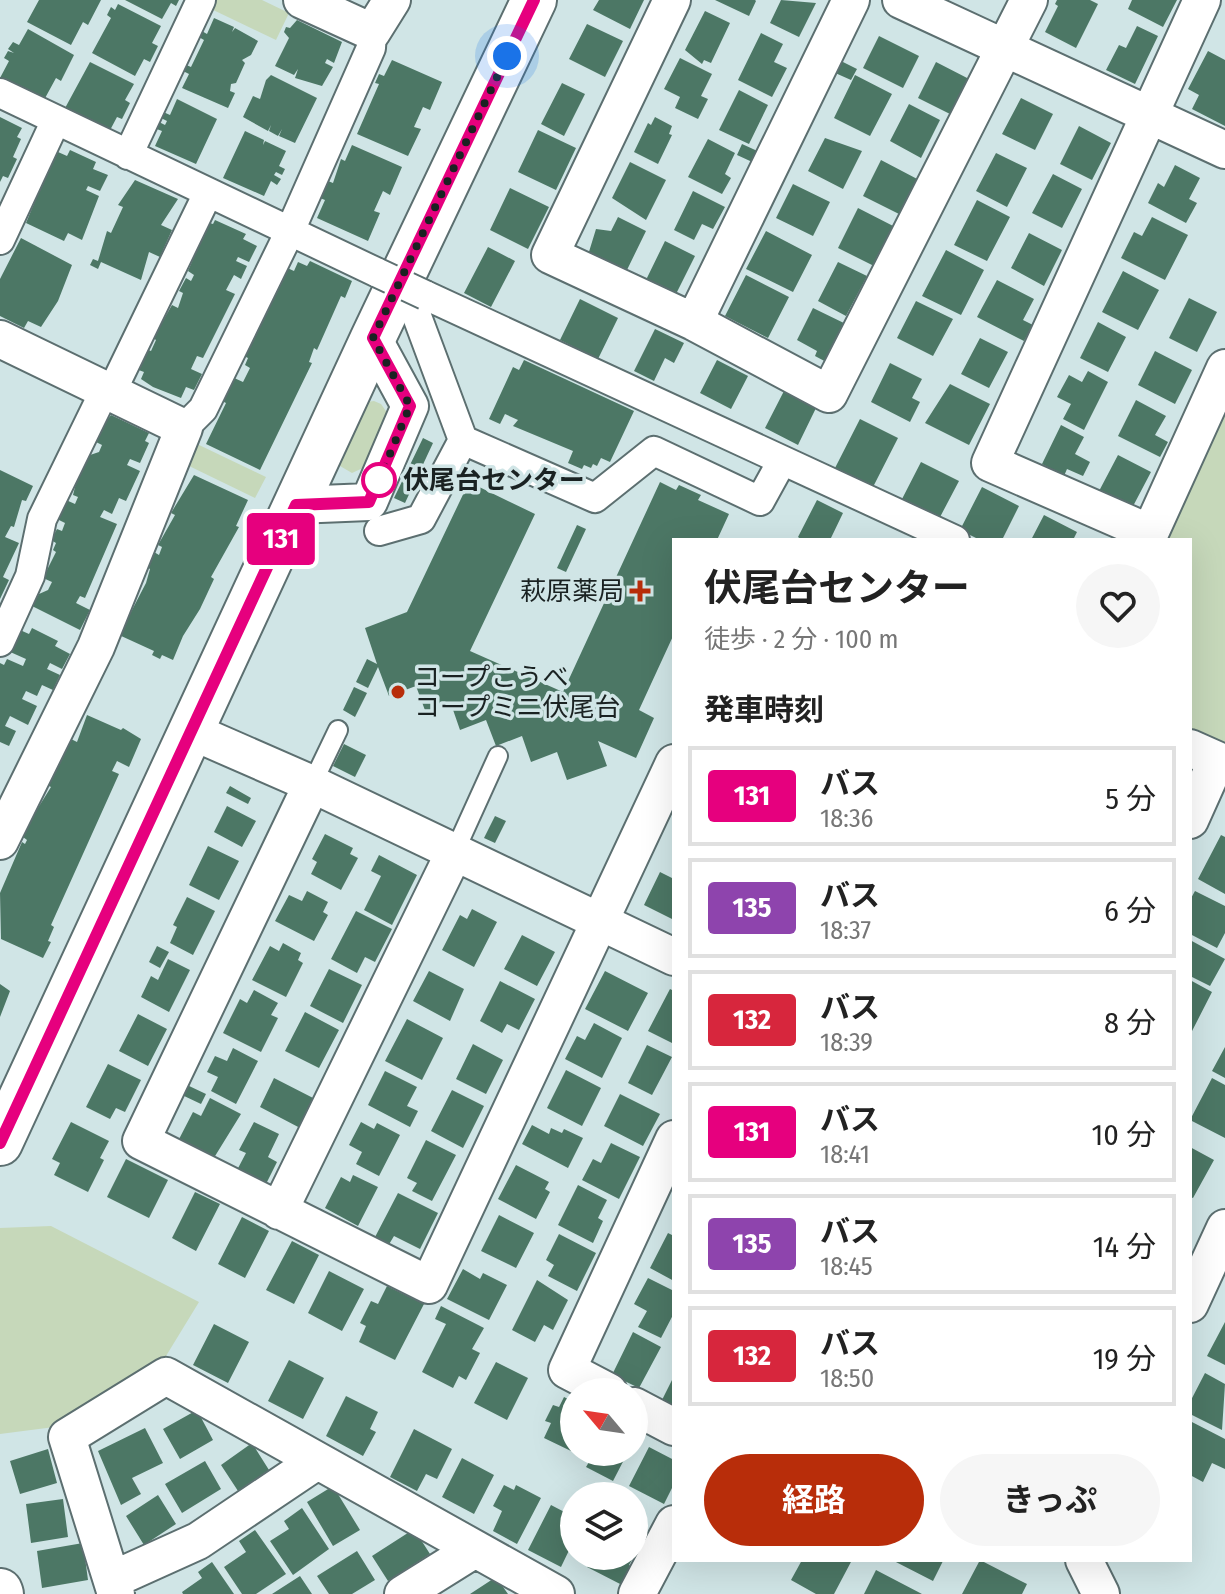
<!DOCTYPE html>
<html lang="ja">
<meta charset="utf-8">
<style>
:root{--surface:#fff;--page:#f6f6f6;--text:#222;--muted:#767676;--line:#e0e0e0;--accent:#b82d0a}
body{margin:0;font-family:"Fira Sans Condensed","Noto Sans JP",sans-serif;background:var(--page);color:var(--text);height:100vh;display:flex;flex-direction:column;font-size:30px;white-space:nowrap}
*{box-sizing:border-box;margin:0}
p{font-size:26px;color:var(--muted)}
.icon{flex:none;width:44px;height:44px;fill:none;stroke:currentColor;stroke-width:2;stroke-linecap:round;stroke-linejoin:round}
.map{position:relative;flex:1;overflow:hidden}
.sheet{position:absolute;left:672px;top:538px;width:520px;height:1024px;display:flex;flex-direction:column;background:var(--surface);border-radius:0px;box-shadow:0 8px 32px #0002}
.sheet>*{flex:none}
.badge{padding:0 16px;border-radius:6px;font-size:28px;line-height:52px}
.needle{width:52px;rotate:299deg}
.fabs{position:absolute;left:560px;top:1378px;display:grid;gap:16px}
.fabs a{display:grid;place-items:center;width:88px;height:88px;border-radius:50%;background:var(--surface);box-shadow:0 8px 32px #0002;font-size:40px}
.you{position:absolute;width:40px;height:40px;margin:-20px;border:6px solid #fff;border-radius:50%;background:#1a73e8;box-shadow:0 0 0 12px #1a73e833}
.map>.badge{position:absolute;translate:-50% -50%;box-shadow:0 0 0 4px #fff}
h2{padding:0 32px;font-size:30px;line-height:72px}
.round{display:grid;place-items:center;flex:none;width:84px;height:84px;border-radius:42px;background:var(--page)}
.head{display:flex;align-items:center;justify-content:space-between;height:136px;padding:0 32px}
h1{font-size:38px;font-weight:700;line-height:60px}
.cta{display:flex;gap:16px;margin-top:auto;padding:16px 32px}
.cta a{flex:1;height:92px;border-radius:48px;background:var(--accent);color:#fff;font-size:32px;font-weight:700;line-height:92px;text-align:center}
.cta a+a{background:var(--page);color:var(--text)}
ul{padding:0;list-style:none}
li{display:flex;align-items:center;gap:24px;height:100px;margin:0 16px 12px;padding:0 16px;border:4px solid var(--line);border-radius:0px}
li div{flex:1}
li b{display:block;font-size:30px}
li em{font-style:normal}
li .badge{min-width:88px;font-weight:700;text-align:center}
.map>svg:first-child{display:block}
.green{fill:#c6d8ba}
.building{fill:#4c7765}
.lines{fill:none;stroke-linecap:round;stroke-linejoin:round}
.service-casing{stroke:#5c6f70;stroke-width:22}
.pedestrian-casing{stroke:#5c6f70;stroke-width:32}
.minor-casing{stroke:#5c6f70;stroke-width:40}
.tertiary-casing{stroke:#5c6f70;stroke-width:48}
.service{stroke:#fff;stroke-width:18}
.pedestrian{stroke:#fff;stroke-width:28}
.minor{stroke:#fff;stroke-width:36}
.tertiary{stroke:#fff;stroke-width:44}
.pedestrian-bridge-casing{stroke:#5c6f70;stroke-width:32;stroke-linecap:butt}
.pedestrian-bridge{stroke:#fff;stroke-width:28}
.line-casing{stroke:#fff;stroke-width:18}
.line{stroke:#e6007e;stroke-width:12}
.walk{stroke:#1a2222;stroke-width:8;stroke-dasharray:0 14.4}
.stop-dot{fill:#fff;stroke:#e6007e;stroke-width:4}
.poi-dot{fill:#b82d0a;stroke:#d0e5e6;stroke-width:3}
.labels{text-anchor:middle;stroke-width:7;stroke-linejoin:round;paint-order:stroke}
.stop-label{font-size:26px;font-weight:bold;fill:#1a2222;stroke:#d0e5e6;text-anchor:start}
.poi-label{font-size:26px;fill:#1a2222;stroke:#d0e5e6;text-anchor:end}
</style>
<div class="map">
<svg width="1225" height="1594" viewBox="0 0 1225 1594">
<rect width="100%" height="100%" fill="#d0e5e6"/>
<path class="green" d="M210 0H262L289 13 276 40 207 7Z
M1225 396V749L1190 733V540H1157Z
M374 401 381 404 388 414 365 467 352 473 340 466 338 460 367 402Z
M197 444 266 477 255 498 187 465Z
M51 1226 199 1302 166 1356 150 1374 62 1426 0 1434V1228Z"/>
<path class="building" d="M39 0H101L88 25 83 22 71 45 27 22Z
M125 0H179L176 6 171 3 162 19Z
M599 0H644L630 29 593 10Z
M715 0H755L756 1 749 16Z
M781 0 816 3 799 37 770 23Z
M1057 0H1090L1098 4 1076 48 1045 32 1058 6 1055 4Z
M1132 0H1177L1163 27 1128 9Z
M118 4 161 26 152 43 158 46 150 62 144 59 135 76 92 53 111 18 107 15 111 7 115 10Z
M705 11 730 23 711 63 704 60 702 64 685 50Z
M214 18 234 27 232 32 235 28 258 41 251 55 242 60 245 63 236 83 231 84 230 91 235 93 228 108 182 88 189 74 181 70 184 64 191 67 204 40 197 36 200 30 207 34Z
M297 20 342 42 334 63 327 59 325 63 333 67 322 86 295 78 298 69 294 75 275 66 289 38 284 32 286 27 290 28Z
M587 24 623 41 605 77 569 59Z
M1137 26 1158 36 1135 84 1106 70 1119 45 1126 48Z
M28 29 74 55 61 81 56 78 44 100 0 78 9 61 4 58 8 51 14 53 8 49 13 42 19 45Z
M761 33 783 44 774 62 787 68 772 97 738 80Z
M879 36 919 56 903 88 863 68Z
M1208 51 1225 60V126L1192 109 1199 95 1188 89Z
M680 58 712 74 701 96 708 99 698 119 675 108 680 97 664 89Z
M392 60 442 82 430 110 423 107 414 127 421 129 408 156 357 134 379 84 375 83 379 74 384 76Z
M839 60 857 69 851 80 833 72Z
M90 62 134 84 125 100 130 103 122 119 117 117 108 134 64 110Z
M936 62 971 80 952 115 918 98Z
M271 75 317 98 295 143 279 136 282 129 278 136 269 131 271 125 268 131 243 117 253 96 260 99 266 80Z
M855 75 892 94 870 136 834 118Z
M562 83 585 94 564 136 541 124Z
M739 90 768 105 749 144 719 130Z
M1021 98 1053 114 1035 150 1002 134Z
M177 99 217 119 196 164 155 146 162 131 154 128 157 121 165 125 167 121 159 117 161 111 170 115Z
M909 104 940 120 921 158 890 141Z
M0 117 22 128 17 137 21 139 13 157 17 159 8 178 3 176 0 182Z
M655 117 672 126 669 134 672 135 658 164 634 152 648 123 651 125Z
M1079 126 1111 143 1092 180 1060 164Z
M538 130 576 148 556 190 518 172Z
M245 131 264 140 263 145 265 141 286 151 279 166 285 169 282 175 276 172 274 175 281 179 277 185 271 181 264 196 223 178Z
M825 138 862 151 843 189 808 171Z
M708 139 735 153 725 174 731 178 722 194 688 177Z
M742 144 766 155 761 166 737 155Z
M352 145 402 167 390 195 383 191 374 211 380 213 368 241 317 218 325 200 320 198 328 181 333 183 341 159 345 161Z
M70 150 96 162 93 169 108 175 100 191 88 186 86 190 99 196 82 240 68 233 64 241 26 223 51 162 58 152 67 156Z
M996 153 1027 168 1007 207 976 191Z
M881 160 921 181 903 216 863 196Z
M630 162 666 180 646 220 612 198Z
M1175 165 1200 178 1189 199 1197 203 1186 223 1148 203 1158 183 1164 187Z
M1053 174 1082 189 1062 228 1032 213Z
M135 180 178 199 161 225 172 230 160 257 149 252 141 280 101 262 98 269 90 265 93 259 98 261 107 231 111 233 123 207 118 205Z
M793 184 830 202 813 236 776 218Z
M510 188 549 207 528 249 490 230Z
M693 191 725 207 713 229 702 224 694 240 674 230Z
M977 200 1010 217 987 261 954 245Z
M858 208 899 229 878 268 838 248Z
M618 217 646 231 625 274 588 255 596 229 611 231Z
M1152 217 1188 235 1165 280 1121 258 1134 232 1142 236Z
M215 220 246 234 243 239 257 246 249 262 238 257 236 261 247 266 241 279 234 275 226 290 235 294 203 358 197 356 191 369 202 374 194 390 186 387 181 398 153 387 141 379 144 372 136 369 146 349 151 351 156 340 153 338 172 305 178 308 183 293 179 291 186 278 191 281 194 275 188 271 199 245 195 242 207 222 213 224Z
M766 231 812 255 793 292 746 269Z
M1029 233 1062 250 1044 286 1011 268Z
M21 238 72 265 58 301 41 327 28 321 24 328 0 316V279Z
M665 241 695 256 675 296 645 282Z
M488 247 515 261 491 307 464 293Z
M946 250 984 270 961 315 922 296Z
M310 261 352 281 345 298 341 296 317 350 314 348 309 362 312 363 260 470 206 444 226 403 222 401 232 377 243 382 250 368 245 365 248 358 244 356 268 311 283 266 294 271 298 262 307 266Z
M838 262 867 276 846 316 818 301Z
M1123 271 1159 290 1138 330 1102 312Z
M746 275 789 297 768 338 725 316Z
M997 280 1034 299 1023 320 1033 325 1024 341 977 317Z
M1189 298 1217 312 1197 352 1169 338Z
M580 299 618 318 598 359 560 340Z
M916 301 953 319 933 356 897 338Z
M813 308 850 326 830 364 815 356 817 351 797 340Z
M1098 322 1126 337 1108 372 1080 358Z
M655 329 684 343 674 363 665 358 654 381 634 371Z
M980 338 1008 352 989 388 961 374Z
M1155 351 1192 370 1175 404 1138 385Z
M524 360 634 411 610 462 601 458 597 466 593 464 591 468 584 465 582 469 568 463 573 451 513 426 518 420 505 414 500 424 489 419 513 367 519 370Z
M717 360 748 376 731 409 700 393Z
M890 363 922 379 912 398 920 402 910 422 871 402Z
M1088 371 1108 382 1084 430 1063 419 1071 404 1057 397 1069 375 1082 382Z
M950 384 990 404 969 445 925 423Z
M784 391 816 408 798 445 765 428Z
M1136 400 1166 416 1155 435 1168 442 1160 457 1118 436Z
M111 415 149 433 145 441 149 443 140 463 130 459 127 465 140 471 126 501 119 498 112 514 104 510 100 517 117 524 85 598 80 596 76 603 90 610 80 630 32 606 39 594 48 590 52 582 43 578 56 552 53 550 56 543 51 540 57 529 62 531 65 523 57 519 66 500 75 504 78 497 73 495 76 483 90 455 99 452 102 445 92 440Z
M860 419 898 438 873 487 835 468Z
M1061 425 1084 437 1075 454 1090 462 1083 476 1067 469 1064 476 1042 464Z
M423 438 433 443 405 503 394 498Z
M1118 455 1151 472 1131 510 1098 493Z
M921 462 959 481 939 519 902 499Z
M0 470 33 486 26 501 22 500 14 527 11 526 5 537 19 543 3 577 9 580 0 599Z
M194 475 248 500 236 526 239 527 211 577 214 579 200 609 183 636 173 660 162 655 160 659 152 655 154 651 119 635 146 583 150 569 147 567 154 552 159 555 162 547 158 545 175 515 171 513Z
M469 482 535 514 470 651 563 692 660 482 676 490 679 485 701 495 698 500 729 514 717 540H674V634L639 710 654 718 636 758 598 741 607 766 567 780 557 752 531 762 522 736 496 746 486 720 460 730 451 704 426 713 416 686 389 696 378 667 368 688 356 682 367 659 377 664 365 628 407 612Z
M982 487 1019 506 1002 540H980L960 530Z
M817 500 843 513 830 540H802L798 537Z
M1044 515 1077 532 1073 540H1031Z
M577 525 586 529 566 572 557 568Z
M32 628 58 641 55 646 70 654 62 669 50 663 47 669 60 675 53 690 42 685 37 696 26 691 22 699 37 706 28 725 10 716 5 726 16 731 9 746 0 742V663L4 665 7 659 23 666 26 659 8 651 20 630 29 634Z
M354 687 367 693 355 717 343 710Z
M87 715 121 730 123 728 141 739 129 767 117 761 112 771 119 774 51 925 54 927 48 941 51 942 43 958 1 939 0 893 22 842 25 844 27 840 23 837 31 819 51 787 47 785 63 755 60 753 67 737 77 742Z
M344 744 366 755 355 777 333 766Z
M230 786 251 798 248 804 226 793Z
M227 806 256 821 242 847 214 832Z
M495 816 506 821 495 843 484 838Z
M325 834 353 848 350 854 358 858 341 890 311 874 317 862 312 859Z
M1221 835 1225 837V894L1198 879Z
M208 846 239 861 219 900 189 885Z
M379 855 417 875 392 925 364 910 381 876 371 871Z
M660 872 674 879V920L644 905Z
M307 891 328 902 323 912 328 915 314 941 275 921 289 895 302 901Z
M1195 891 1225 906V933L1217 948 1190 934V900Z
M187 897 215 911 193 955 170 943 177 927 173 925Z
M472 909 497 922 474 967 442 950 460 915 467 919Z
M356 911 392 929 375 962 365 957 357 973 331 959Z
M522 935 555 952 537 986 504 969Z
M1190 940 1225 959 1210 986 1190 976Z
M283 943 301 953 298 960 303 963 286 997 252 980 270 946 279 951Z
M157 946 169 952 160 968 149 962Z
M168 959 190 970 169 1012 141 997 151 976 158 980Z
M329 969 362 985 343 1023 310 1006Z
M429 971 464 989 450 1021 413 1001Z
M605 971 648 993 628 1031 585 1009Z
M1190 980 1212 992 1190 1035Z
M500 981 535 999 519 1030 507 1024 502 1033 480 1021Z
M0 984 10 991 0 1017Z
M670 989 674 991V1044L648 1031Z
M254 990 278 1003 271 1015 278 1018 261 1052 223 1033 240 999 247 1003Z
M305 1012 339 1030 319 1068 285 1051Z
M138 1014 167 1029 148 1066 119 1051Z
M407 1019 443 1038 422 1080 385 1061Z
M594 1023 622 1038 602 1078 565 1059 577 1036 585 1040Z
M473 1044 503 1060 486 1094 456 1079Z
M647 1045 672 1057 652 1095 628 1083Z
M1225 1047V1078L1212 1071Z
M233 1048 258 1061 236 1104 211 1091 218 1077 207 1072 215 1056 227 1061Z
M108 1064 141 1080 125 1112 116 1108 110 1119 86 1107Z
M566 1070 601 1088 582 1126 547 1108Z
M385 1071 417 1087 407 1106 418 1111 410 1127 368 1105Z
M274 1078 317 1100 302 1129 260 1107Z
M1212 1078 1225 1085V1138L1190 1120Z
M187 1085 206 1094 201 1104 182 1095Z
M452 1090 484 1106 463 1148 431 1131Z
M620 1094 660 1114 643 1146 604 1126Z
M210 1098 241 1114 212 1161 177 1143 193 1112 201 1116Z
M71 1122 109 1141 100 1158 104 1160 88 1192 54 1175 60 1163 52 1159Z
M254 1122 279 1134 268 1157 277 1162 265 1186 236 1172 246 1153 239 1150Z
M361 1122 374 1129 377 1123 400 1135 379 1176 356 1164 362 1152 349 1145Z
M532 1125 549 1134 551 1128 562 1133 564 1129 583 1138 568 1168 522 1144Z
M426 1140 456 1155 432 1201 412 1191 417 1183 407 1178Z
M611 1143 640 1157 619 1199 582 1180 593 1159 601 1163Z
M1190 1147 1214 1160 1193 1198 1190 1197Z
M126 1159 168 1180 149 1218 107 1197Z
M516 1165 549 1182 545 1189 550 1192 536 1219 498 1199Z
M353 1175 378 1187 358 1226 325 1208 341 1177 350 1182Z
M578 1185 607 1200 598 1218 603 1221 593 1243 558 1225Z
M195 1192 220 1204 196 1251 172 1238Z
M398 1193 438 1213 420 1249 394 1236 388 1246 374 1239Z
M499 1215 534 1233 516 1268 481 1251Z
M242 1217 269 1231 245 1278 218 1264Z
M668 1233 674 1236V1281L650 1268Z
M559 1234 596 1253 577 1291 548 1276 554 1265 546 1260Z
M292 1241 319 1255 294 1304 266 1290Z
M463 1269 480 1279 483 1273 507 1285 489 1320 447 1299Z
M329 1271 364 1289 342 1331 308 1313Z
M648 1278 674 1291V1313L661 1338 638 1327 647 1311 634 1304Z
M537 1280 568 1300 553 1330 544 1325 535 1342 512 1330Z
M387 1286 424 1304 395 1360 359 1342 366 1326 360 1323 371 1301 378 1304Z
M441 1306 484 1328 472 1349 480 1353 466 1380 459 1376 453 1388 422 1372 446 1324 435 1319Z
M1225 1322V1365L1207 1356Z
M214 1324 249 1342 228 1383 193 1365Z
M633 1332 661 1347 639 1388 612 1375Z
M289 1360 324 1378 303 1419 268 1401Z
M496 1362 528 1378 507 1420 474 1403Z
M1205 1373 1225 1384 1222 1430 1190 1414V1402Z
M674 1376V1409L661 1402Z
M346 1396 378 1412 370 1429 376 1432 363 1456 326 1436Z
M564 1397 574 1402V1445L571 1451 544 1438 551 1423 545 1421 553 1405 559 1407Z
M197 1410 213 1440 180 1459 163 1429Z
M1190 1421 1225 1439V1469L1212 1463 1203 1482 1190 1475Z
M145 1428 163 1463 132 1478 141 1494 121 1505 98 1451Z
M414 1429 452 1449 437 1479 426 1474 417 1491 390 1477Z
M252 1443 269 1470 238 1491 221 1465Z
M649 1447 674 1460V1484L664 1504 629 1486Z
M48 1449 57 1483 20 1494 10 1461Z
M582 1452H628L613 1481 586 1467 589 1462 579 1457Z
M462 1458 494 1475 474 1514 442 1497Z
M205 1461 221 1489 182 1513 165 1484Z
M504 1485 514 1490 516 1485 541 1498 517 1544 493 1531 502 1511 493 1506Z
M333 1486 360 1530 333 1546 307 1502Z
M158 1495 176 1524 144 1545 126 1516Z
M63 1499 68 1537 31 1543 26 1504Z
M551 1505 574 1517V1540L561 1567 528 1550Z
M302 1508 329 1549 293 1575 270 1541 289 1529 284 1521Z
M414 1529 430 1554 388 1581 372 1556Z
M255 1530 286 1574 256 1594H242L224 1567 246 1552 239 1541Z
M83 1543 88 1580 42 1588 37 1551Z
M357 1551 375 1580 352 1594H329L317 1576Z
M593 1556H634L629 1565 634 1568 624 1586 587 1567Z
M802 1560H852L834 1594H816L791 1580Z
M892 1560H941L943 1561 933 1581Z
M980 1560 1027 1584 1022 1594H962Z
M212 1562 234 1594H183L182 1592 202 1578 198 1572Z
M876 1570 922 1594H864Z
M300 1576 312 1594H272Z
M496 1577 508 1594H470Z"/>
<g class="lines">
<defs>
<path id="service" d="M312 784 338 730
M454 853 498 756"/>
<path id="pedestrian" d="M0 93 378 273
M128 155 201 0
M0 240 56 120
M425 295 955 540
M415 311 463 440 595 498 654 451 760 501 782 461
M111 393 208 193
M184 428 203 409 290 231 371 48 372 32
M379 531 421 519 463 440
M0 642 30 576 42 519 105 390"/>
<path id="minor" d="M302 0 372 32 392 0
M672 0 550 255 694 322 829 394 1029 0
M901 0 1225 150
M1202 0 990 463 1150 533 1225 368
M694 322 851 0
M0 339 184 428 96 647 0 841
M296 505 369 502 410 406 373 338
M191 731 312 784 674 957
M1190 748 1217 760 1190 820
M312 784 141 1141 429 1285 674 763
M279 1211 454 853
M1190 1304 1225 1228
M609 1392 567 1370 674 1139
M634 1406 674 1427
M1084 1560 1101 1594
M114 1579 198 1541 317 1461
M116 1594 67 1437 166 1376 556 1594
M403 1594 475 1549
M637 1594 674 1524"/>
<path id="tertiary" d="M0 1143 373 338 534 0
M0 1591 1 1594"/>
</defs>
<use href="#service" class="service-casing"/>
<use href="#pedestrian" class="pedestrian-casing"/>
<use href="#minor" class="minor-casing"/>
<use href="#tertiary" class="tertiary-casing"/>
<use href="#service" class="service"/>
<use href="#pedestrian" class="pedestrian"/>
<use href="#minor" class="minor"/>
<use href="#tertiary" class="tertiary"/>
<defs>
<path id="pedestrian-bridge" d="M378 273 425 295"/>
</defs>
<use href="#pedestrian-bridge" class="pedestrian-bridge-casing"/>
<use href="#pedestrian-bridge" class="pedestrian-bridge"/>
</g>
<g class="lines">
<defs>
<path id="line" d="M0 1143 296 505 369 502 410 406 373 338 534 0"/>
</defs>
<use href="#line" class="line-casing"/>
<use href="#line" class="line"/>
<path class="walk" d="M379 480 410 406 373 338 507 56"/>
</g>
<circle class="stop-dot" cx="379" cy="480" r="16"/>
<g class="poi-dot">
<path d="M636 579h8v8h8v8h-8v8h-8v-8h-8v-8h8z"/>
<circle cx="398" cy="692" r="8"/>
</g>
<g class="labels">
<g class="stop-label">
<text x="403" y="489">伏尾台センター</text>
</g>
<g class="poi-label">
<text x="624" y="600">萩原薬局</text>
<text x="414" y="686" text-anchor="start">コープこうべ<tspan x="414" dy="30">コープミニ伏尾台</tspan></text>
</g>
</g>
</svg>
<div class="fabs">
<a><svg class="needle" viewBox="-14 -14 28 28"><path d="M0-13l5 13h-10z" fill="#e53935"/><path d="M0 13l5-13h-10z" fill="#767676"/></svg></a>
<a><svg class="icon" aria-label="layers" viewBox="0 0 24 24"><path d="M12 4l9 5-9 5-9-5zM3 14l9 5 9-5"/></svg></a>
</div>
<div class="you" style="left:507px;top:56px"></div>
<b class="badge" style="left:281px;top:539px;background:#e6007e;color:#fff">131</b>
<section class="sheet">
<div class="head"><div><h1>伏尾台センター</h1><p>徒歩 · 2 分 · 100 m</p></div><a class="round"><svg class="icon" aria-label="heart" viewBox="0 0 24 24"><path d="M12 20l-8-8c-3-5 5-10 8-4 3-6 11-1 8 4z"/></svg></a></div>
<h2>発車時刻</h2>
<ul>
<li><span class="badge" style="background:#e6007e;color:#fff">131</span><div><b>バス</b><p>18:36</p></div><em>5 分</em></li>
<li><span class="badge" style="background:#8e44ad;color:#fff">135</span><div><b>バス</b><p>18:37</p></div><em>6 分</em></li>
<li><span class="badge" style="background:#d7263d;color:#fff">132</span><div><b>バス</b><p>18:39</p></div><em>8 分</em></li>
<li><span class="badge" style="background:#e6007e;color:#fff">131</span><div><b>バス</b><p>18:41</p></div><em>10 分</em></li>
<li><span class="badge" style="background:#8e44ad;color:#fff">135</span><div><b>バス</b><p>18:45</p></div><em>14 分</em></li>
<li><span class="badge" style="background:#d7263d;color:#fff">132</span><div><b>バス</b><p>18:50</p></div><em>19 分</em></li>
</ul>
<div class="cta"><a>経路</a><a>きっぷ</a></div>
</section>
</div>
